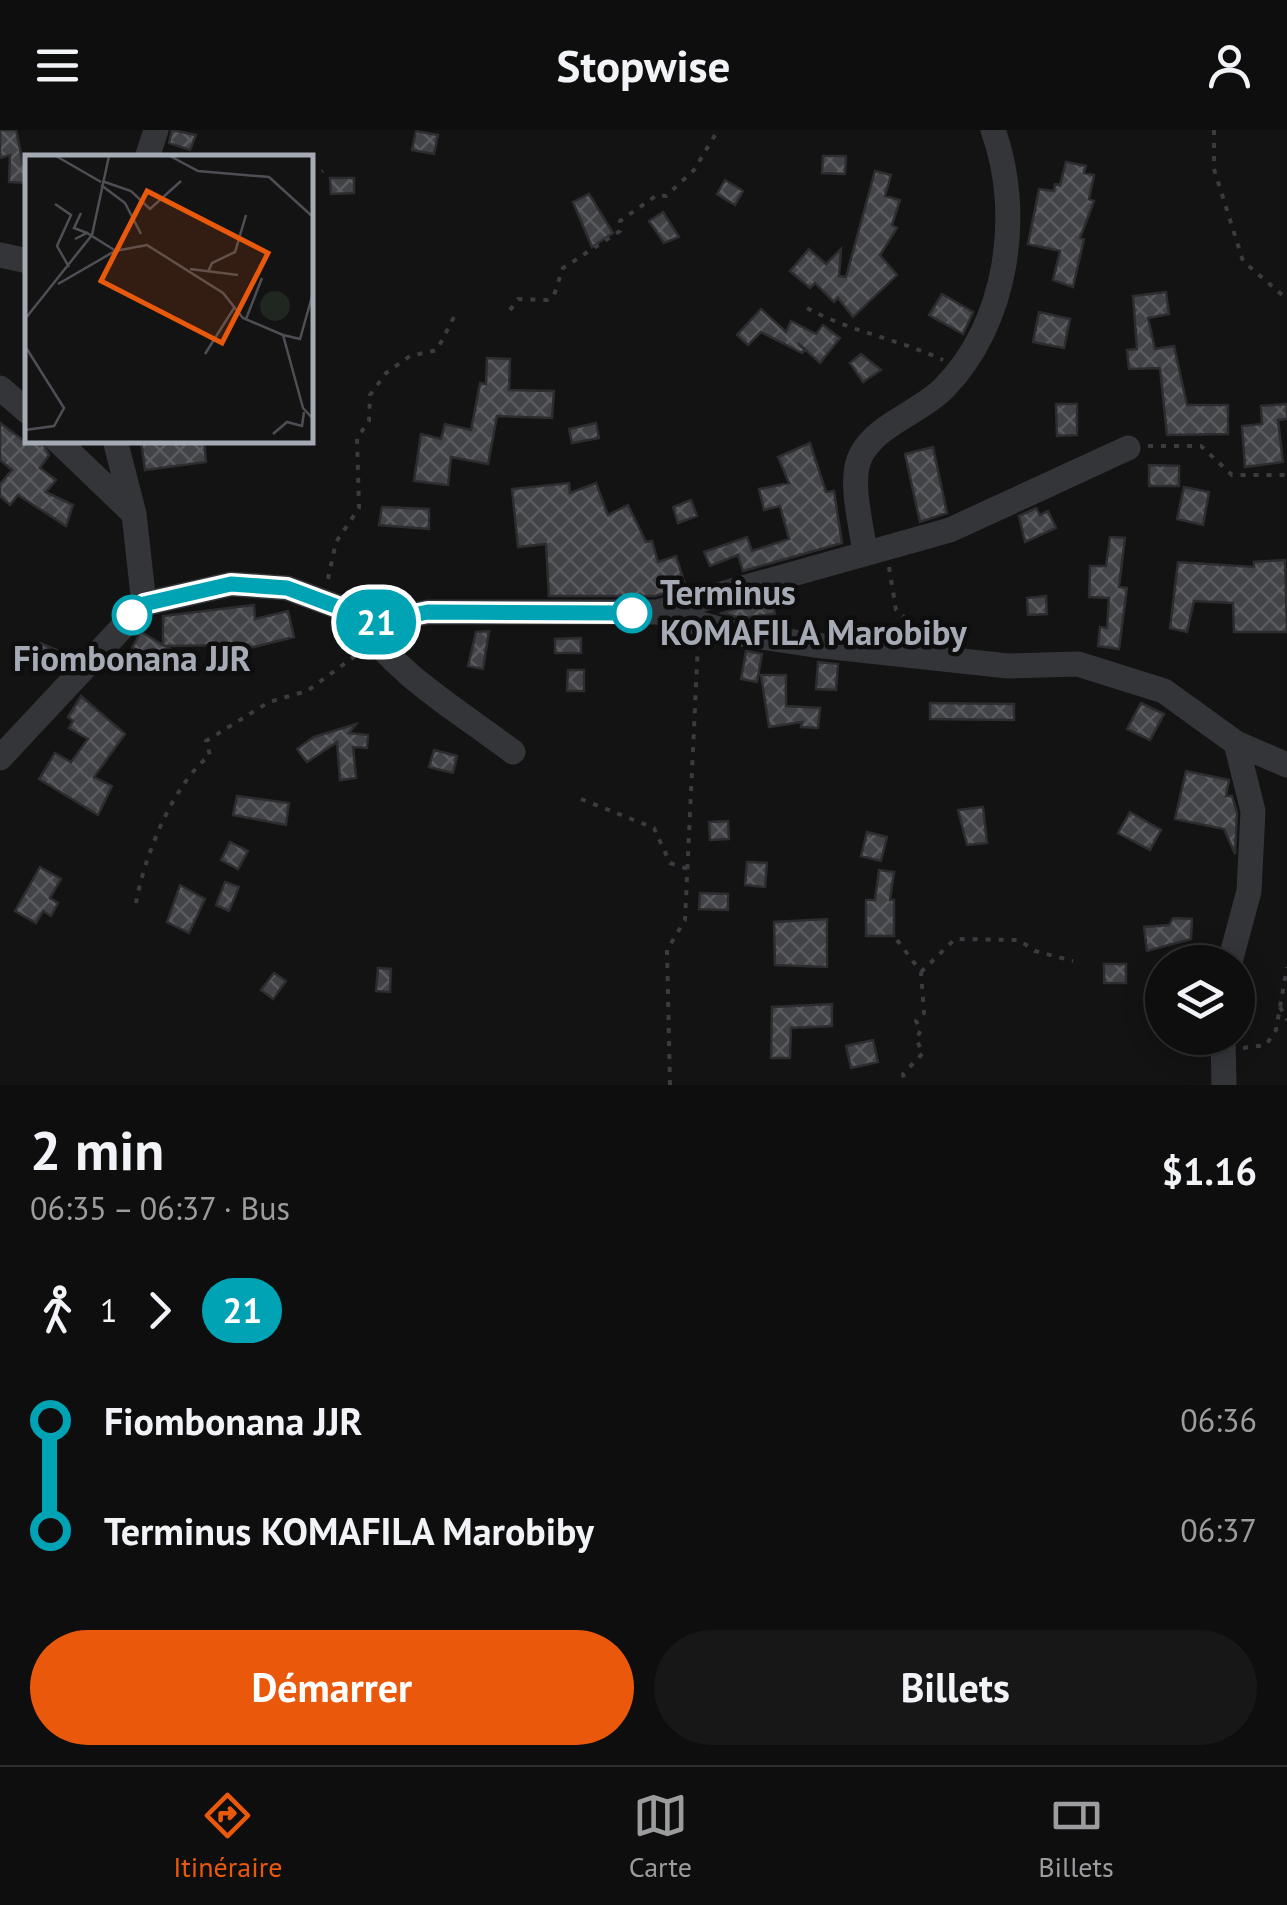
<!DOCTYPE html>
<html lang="fr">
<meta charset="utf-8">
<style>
:root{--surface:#0e0e0f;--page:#171718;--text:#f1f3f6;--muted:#9b9c9e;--line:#2e2e2f;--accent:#ea580c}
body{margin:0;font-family:"PT Sans",sans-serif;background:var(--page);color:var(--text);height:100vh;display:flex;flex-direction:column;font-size:38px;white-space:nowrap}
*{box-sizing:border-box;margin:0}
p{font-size:32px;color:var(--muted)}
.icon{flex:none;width:55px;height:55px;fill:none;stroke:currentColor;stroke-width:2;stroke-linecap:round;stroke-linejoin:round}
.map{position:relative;height:955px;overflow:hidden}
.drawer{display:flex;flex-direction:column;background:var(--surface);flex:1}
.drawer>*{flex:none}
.badge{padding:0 20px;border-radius:32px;font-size:35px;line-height:65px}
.controls{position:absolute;left:1145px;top:815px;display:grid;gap:20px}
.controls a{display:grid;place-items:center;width:110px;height:110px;border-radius:50%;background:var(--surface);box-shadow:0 5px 25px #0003,0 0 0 2px var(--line);font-size:50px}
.map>.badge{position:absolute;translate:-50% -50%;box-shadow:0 0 0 5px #fff}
.legs{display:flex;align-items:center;gap:15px;height:110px;padding:0 30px;font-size:32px}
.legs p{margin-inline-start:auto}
.summary{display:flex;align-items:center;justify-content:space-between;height:170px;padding:0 30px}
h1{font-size:55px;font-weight:700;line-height:75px}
.action{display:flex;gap:20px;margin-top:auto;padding:20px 30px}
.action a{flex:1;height:115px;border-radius:60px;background:var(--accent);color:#fff;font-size:40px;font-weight:700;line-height:115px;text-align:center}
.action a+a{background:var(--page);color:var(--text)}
ul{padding:0 30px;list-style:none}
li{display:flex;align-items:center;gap:35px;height:110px;font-size:38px}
li i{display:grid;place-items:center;width:15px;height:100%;margin:0 12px;background:currentColor}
li i::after{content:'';width:25px;height:25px;margin:-12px;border:8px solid;border-radius:50%;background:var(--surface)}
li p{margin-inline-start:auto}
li:first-child i{background:linear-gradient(#0000 50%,currentColor 0)}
li:last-child i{background:linear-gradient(currentColor 50%,#0000 0)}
header{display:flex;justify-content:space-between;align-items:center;height:130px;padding:0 30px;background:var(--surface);font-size:45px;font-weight:700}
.tabs{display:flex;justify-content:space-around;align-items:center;height:140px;border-top:2px solid var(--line);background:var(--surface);font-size:28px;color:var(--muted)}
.tabs a{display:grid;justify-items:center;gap:5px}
.tabs .active{color:var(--accent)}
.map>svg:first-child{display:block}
.building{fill:url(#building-cross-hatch);stroke:#2d2d30;stroke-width:2.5}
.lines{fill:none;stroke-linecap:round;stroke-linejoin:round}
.path{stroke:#3a3c40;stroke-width:4;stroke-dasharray:5 8;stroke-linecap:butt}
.minor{stroke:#343539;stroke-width:25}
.line-1-casing{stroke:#fff;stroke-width:22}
.line-1{stroke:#00a3b4;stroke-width:15}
.stop-1-dot{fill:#fff;stroke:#00a3b4;stroke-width:5}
.labels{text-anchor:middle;stroke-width:9;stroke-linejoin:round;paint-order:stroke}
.stop-label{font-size:35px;font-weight:bold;fill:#a5aab4;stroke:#0e0e0f;text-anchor:start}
.inset-road{fill:none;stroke:#4d4f54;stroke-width:2.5}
.view{fill:#e8590c;fill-opacity:0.15;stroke:#e8590c;stroke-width:5}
.inset-edge{fill:none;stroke:#a5aab4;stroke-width:5}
</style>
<header><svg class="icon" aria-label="menu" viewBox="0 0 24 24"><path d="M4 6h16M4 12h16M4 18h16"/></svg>Stopwise<svg class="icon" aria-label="person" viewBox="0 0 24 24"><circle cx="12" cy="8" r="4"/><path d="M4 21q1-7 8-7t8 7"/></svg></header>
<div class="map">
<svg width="1287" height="955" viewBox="0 0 1287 955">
<defs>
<pattern id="building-cross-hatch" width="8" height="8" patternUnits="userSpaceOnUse" patternTransform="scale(2.5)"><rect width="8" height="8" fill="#424347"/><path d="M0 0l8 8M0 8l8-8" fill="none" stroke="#5a5b5f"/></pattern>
</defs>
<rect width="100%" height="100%" fill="#131314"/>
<path class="building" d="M0 0H16L27 53 9 52 10 25 0 28Z
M172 0 196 5 190 20 169 13Z
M416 1 438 5 434 24 412 20Z
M823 26H846L845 44 822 43Z
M1066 32 1086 36 1084 43 1094 45 1089 69 1094 71 1080 108 1084 109 1073 157 1053 150 1060 121 1028 114 1039 59 1054 61 1055 54 1060 55Z
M875 41 891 45 885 66 900 70 892 95 897 98 880 125 897 145 853 187 838 168 834 172 815 153 810 158 790 141 809 119 826 134 841 119 839 146 846 147Z
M330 48H354V63L331 64Z
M725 50 743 61 735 75 717 64Z
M589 64 613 103 592 117 573 72Z
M663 82 679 107 664 113 649 91Z
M1166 162 1169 184 1148 188 1155 219 1174 216 1187 275H1228V304L1167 305 1160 238 1129 239 1127 220 1137 219 1133 166Z
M942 164 973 182 963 204 929 185Z
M761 179 786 202 791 191 816 204 823 195 840 208 820 233 798 213 805 220 802 223 761 202 748 215 737 205Z
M1039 182 1070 189 1064 218 1033 212Z
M861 224 881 240 863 252 850 233Z
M487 228 510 229 509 260 554 261 552 288 497 286 488 334 451 327 448 355 414 351 421 304 441 309 445 294 471 300 480 253 486 254Z
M1056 274H1077V305L1057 306Z
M1287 274V289L1278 290 1283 332 1245 337 1242 296 1262 294 1261 276Z
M0 293 23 310H41L49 325 40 338 56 350 46 362 73 375 66 396 18 365 10 375 0 366V354L12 340 0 330Z
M596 293 599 308 572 313 569 299Z
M141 310H204L206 332 145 340Z
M810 313 826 362 834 361 842 413 743 441 738 425 710 436 704 422 747 407 752 421 789 409 780 376 764 380 759 359 789 353 778 327Z
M933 317 947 383 920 392 905 324Z
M1149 335 1179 336V356H1149Z
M569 353 570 363 596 353 608 385 628 375 646 412 652 411 658 432 676 426 685 454 682 458 655 466H549L546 414 518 417 512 359Z
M1184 357 1209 362 1203 395 1177 389Z
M691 370 697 386 678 393 673 377Z
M382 377 429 379V399L379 395Z
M1036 378 1040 385 1048 381 1056 398 1025 412 1019 386Z
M1110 407 1125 408 1119 457 1127 458 1119 519 1098 516 1100 497 1107 498 1109 468 1089 467 1090 436H1106Z
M1285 430 1287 502H1234L1233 473 1194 471 1187 502 1170 498 1178 432 1254 437V432Z
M1046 466 1047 484 1028 485 1027 468Z
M771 467 775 484 741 488 722 483Z
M254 475 255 489 288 481 294 507 229 523V515L166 516 172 520 169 533 132 518 141 502 163 515V486Z
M489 501 483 539 468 536 476 502Z
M581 508V523H555V509Z
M40 513 66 524 60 538 34 526Z
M746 521 762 524 757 552 741 549Z
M818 532 838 534 836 560 816 559Z
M568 540H584V561H567Z
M761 545H786V576L820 578 818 598 801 597 802 592 769 597Z
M81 566 125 604 94 647 112 656 98 685 39 649 55 623 71 632 88 609 69 598 73 591 68 587Z
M930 573 1014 574V590L930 589Z
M1141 573 1164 584 1150 610 1127 599Z
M356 594 349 603 368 605 367 618 353 617 356 648 340 650 337 612 307 632 297 619 314 607Z
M434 620 457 626 453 643 429 637Z
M1186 641 1229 650 1226 666H1232L1237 683 1235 724 1224 699 1175 689Z
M237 666 289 673 286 695 233 685Z
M983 677 987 713 967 715 958 680Z
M1130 682 1161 700 1150 720 1118 703Z
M728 691 729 709 710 710 709 692Z
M867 702 887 707 881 731 861 726Z
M230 712 248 721 238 739 221 730Z
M747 732 767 733 765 757 745 755Z
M40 737 61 749 50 768 58 773 51 786 43 781 36 793 15 781Z
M879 740 894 742 890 770H894V806H866V770H875Z
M225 752 239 757 229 781 216 775Z
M180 755 205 769 189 803 167 792Z
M700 763 728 764V780L699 779Z
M1173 788 1192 789 1191 809 1147 821 1144 797 1169 795Z
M827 789V837L775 835 774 792Z
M1104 834H1126V853H1104Z
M378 838 391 839 390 862 376 861Z
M274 843 286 851 273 869 261 860Z
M832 874V896L791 898 790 928H771L772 877Z
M873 910 878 932 851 938 846 916Z"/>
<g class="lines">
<path class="path" d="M1214 0V39L1243 131 1287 169
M310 47 323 41
M807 178C851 202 898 209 943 230
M510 180 518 169 547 170 554 165 563 138 620 101V91L657 65 666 66 694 40 718 0
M1148 316H1201L1232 345H1287
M889 437 896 480 928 507
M328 449 336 412 359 378 357 308 369 291 370 265 386 243 410 226 437 220 456 183
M581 669 654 698 670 733 688 739
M136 773C144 727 173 654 210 625L206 611 269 572 307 561 358 524
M897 810 921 842 924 883 916 891 921 900 916 909 923 923 903 944 905 955
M921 842 955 809 1019 810 1035 821 1073 831
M1280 877 1287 890
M1243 918 1266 915 1276 900 1287 837
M670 955 667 820 685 790 698 513"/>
<path class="minor" d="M147 28 156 0
M0 125 28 131
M0 258 28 282
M57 310 133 383
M115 310 134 384 144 474
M865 423C862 397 848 349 861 325 877 294 921 282 944 258 1008 192 1023 83 993 0
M657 482 734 503 814 515 1008 536 1078 534 1164 561 1236 613 1287 635
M357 486C395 545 458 580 513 622
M0 628 144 474 231 454 287 458 379 492 428 482H657L950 400 1128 318
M1230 832 1249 761 1253 681 1236 613
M1223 908 1224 955"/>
</g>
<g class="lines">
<defs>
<path id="line-1" d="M132 485 144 474 231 454 287 458 378 492 428 482 632 483"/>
</defs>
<use href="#line-1" class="line-1-casing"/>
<use href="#line-1" class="line-1"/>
</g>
<g class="stop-1-dot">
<circle cx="632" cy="483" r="18"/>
<circle cx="132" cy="485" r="18"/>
</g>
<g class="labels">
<g class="stop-label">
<text x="660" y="475">Terminus<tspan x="660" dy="40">KOMAFILA Marobiby</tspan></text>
<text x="132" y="541" text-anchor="middle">Fiombonana JJR</text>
</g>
</g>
<g transform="translate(25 25)">
<rect width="288" height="288" fill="#131314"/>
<path d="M235 151a15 15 0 1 1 30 0a15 15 0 1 1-30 0Z" fill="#1f2720"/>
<path class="inset-road" d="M31 1 76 27M145 1 173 16 244 22 288 62M77 26 106 36 125 54 156 26M76 30 100 48 116 79M30 49 46 60 32 91 44 112M56 58 49 73 62 78M50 84 62 78 91 96M165 114 213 120M183 117 187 108 210 97 221 60M33 129 90 96 122 90 198 138 218 163 258 180 278 253 288 264M0 164 67 80 84 1M221 164 237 123M258 180 275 184 288 138M0 191 39 253 29 271 0 275M180 199 209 153M248 279 262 267 277 271 279 257"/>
<path class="view" d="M122 36 243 98 197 188 76 126Z"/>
<rect width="288" height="288" class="inset-edge"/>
</g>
</svg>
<div class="controls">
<a><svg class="icon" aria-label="layers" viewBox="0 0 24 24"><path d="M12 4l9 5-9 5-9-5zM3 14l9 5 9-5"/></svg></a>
</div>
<b class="badge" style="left:376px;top:492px;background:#00a3b4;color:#fff">21</b>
</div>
<section class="drawer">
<div class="summary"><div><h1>2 min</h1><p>06:35 – 06:37 · Bus</p></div><b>$1.16</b></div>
<div class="legs"><svg class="icon" aria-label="walk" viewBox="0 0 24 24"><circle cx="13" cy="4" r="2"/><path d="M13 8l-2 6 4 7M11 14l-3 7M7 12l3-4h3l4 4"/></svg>1<svg class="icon" aria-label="forward" viewBox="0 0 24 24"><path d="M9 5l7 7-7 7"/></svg><b class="badge" style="background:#00a3b4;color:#fff">21</b></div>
<ul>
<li><i style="color:#00a3b4"></i><b>Fiombonana JJR</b><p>06:36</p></li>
<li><i style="color:#00a3b4"></i><b>Terminus KOMAFILA Marobiby</b><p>06:37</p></li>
</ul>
<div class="action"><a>Démarrer</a><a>Billets</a></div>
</section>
<nav class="tabs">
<a class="active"><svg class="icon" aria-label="directions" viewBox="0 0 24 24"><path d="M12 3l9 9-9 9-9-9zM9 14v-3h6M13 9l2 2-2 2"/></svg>Itinéraire</a>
<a><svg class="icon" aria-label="map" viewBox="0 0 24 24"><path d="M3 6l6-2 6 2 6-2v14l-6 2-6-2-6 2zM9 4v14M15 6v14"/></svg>Carte</a>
<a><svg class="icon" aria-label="tickets" viewBox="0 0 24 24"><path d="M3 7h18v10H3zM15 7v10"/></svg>Billets</a>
</nav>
